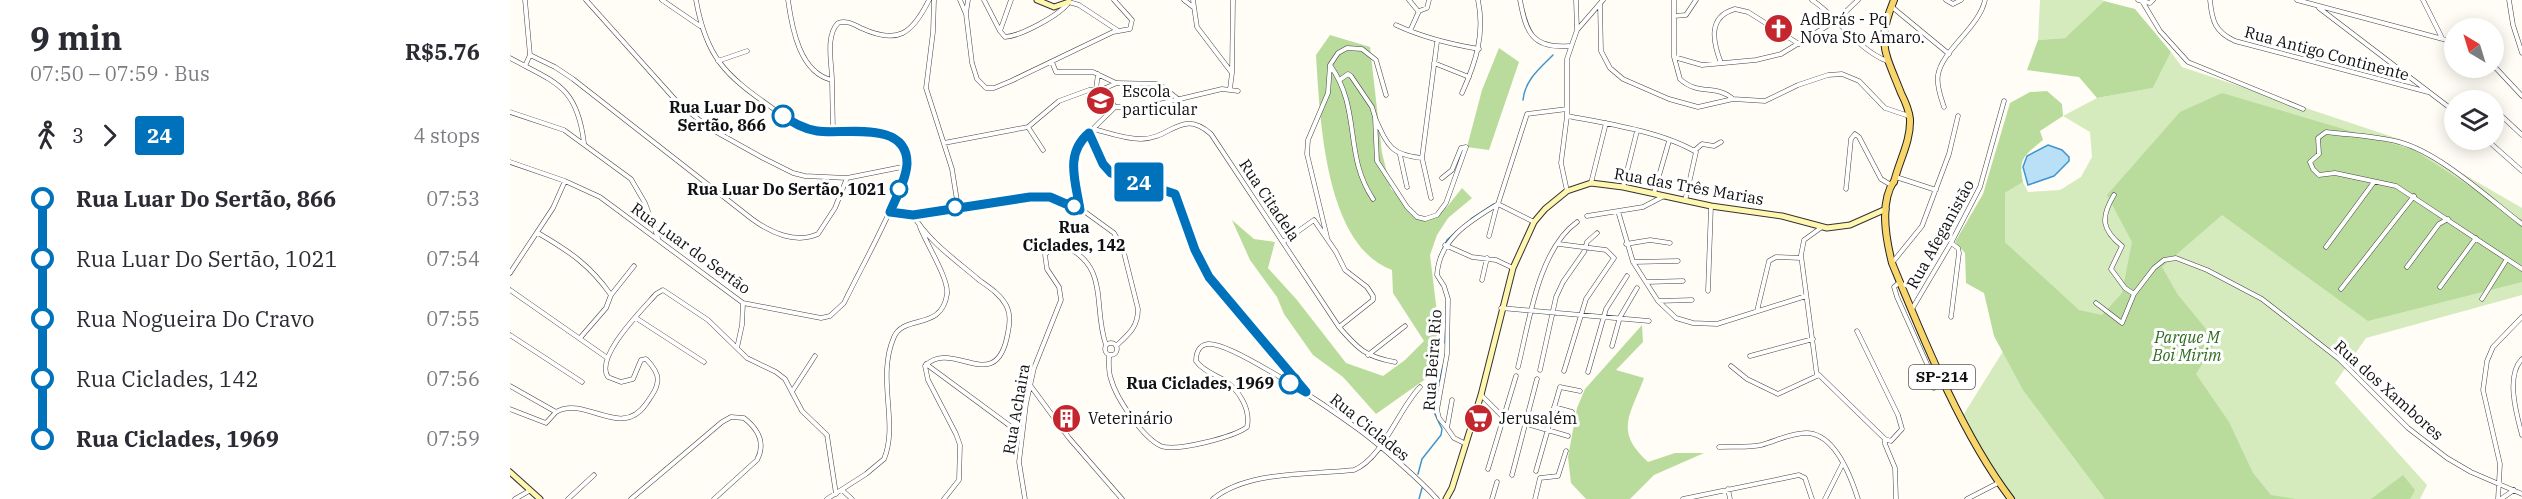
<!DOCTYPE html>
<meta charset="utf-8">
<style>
:root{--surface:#fff;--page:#f2f2f3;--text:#2b2b33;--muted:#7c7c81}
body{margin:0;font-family:"IBM Plex Serif",serif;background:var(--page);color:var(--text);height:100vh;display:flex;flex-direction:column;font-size:22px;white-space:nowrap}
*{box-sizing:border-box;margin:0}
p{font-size:20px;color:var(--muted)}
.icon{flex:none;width:33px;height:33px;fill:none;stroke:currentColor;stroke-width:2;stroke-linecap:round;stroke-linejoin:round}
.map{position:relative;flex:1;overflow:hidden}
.details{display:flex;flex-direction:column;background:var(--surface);width:510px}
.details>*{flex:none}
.badge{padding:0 12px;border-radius:4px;font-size:21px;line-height:39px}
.needle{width:39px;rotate:322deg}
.buttons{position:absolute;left:1934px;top:18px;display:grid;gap:12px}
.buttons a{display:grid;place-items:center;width:60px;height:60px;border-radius:50%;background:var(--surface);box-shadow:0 3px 15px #0003;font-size:30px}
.map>.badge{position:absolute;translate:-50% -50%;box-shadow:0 0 0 3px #fff}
.legs{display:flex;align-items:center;gap:9px;height:66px;padding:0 30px;font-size:20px}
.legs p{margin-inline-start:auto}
.overview{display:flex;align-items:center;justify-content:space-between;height:102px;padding:0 30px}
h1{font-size:33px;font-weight:700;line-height:45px}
ul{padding:0 30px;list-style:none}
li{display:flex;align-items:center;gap:21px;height:60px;font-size:22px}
li i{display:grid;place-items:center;width:9px;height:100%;margin:0 8px;background:currentColor}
li i::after{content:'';width:15px;height:15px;margin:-8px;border:4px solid;border-radius:50%;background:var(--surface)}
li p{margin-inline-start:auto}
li:first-child i{background:linear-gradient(#0000 50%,currentColor 0)}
li:last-child i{background:linear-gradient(currentColor 50%,#0000 0)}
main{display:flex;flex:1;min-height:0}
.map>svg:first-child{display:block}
.green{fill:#d5ebbd}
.forest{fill:#b9dc9c}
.water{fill:#b9e0f7;stroke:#3f96cf;stroke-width:1.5}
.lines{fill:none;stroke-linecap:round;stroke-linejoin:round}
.stream{stroke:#3f96cf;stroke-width:1.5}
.street-casing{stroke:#444;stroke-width:5}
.secondary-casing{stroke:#333;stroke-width:7}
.primary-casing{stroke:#222;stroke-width:8}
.street{stroke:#fff;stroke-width:4}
.secondary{stroke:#fff6b0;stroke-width:5}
.primary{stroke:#f9d66b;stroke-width:6}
.line-1-casing{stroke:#fff;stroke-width:14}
.line-1{stroke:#0072bc;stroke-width:9}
.stop-1-dot{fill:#fff;stroke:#0072bc;stroke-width:3}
.labels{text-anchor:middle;stroke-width:6;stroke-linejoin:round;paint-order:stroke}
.shield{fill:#fff;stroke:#585858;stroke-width:1.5}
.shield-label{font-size:15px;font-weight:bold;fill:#111}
.poi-label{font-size:16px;fill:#111;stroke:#fff;text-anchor:start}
.street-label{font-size:16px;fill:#111;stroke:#fff}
.stop-label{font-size:16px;font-weight:bold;fill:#111;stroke:#fff;text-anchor:end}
.park-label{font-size:16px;font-style:italic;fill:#2f6b1f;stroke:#fff}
</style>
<main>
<section class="details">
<div class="overview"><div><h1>9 min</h1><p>07:50 – 07:59 · Bus</p></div><b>R$5.76</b></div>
<div class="legs"><svg class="icon" aria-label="walk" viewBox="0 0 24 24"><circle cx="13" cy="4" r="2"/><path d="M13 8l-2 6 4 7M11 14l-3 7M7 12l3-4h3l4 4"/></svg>3<svg class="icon" aria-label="forward" viewBox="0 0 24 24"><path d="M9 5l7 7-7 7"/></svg><b class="badge" style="background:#0072bc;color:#fff">24</b><p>4 stops</p></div>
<ul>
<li><i style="color:#0072bc"></i><b>Rua Luar Do Sertão, 866</b><p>07:53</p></li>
<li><i style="color:#0072bc"></i><span>Rua Luar Do Sertão, 1021</span><p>07:54</p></li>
<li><i style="color:#0072bc"></i><span>Rua Nogueira Do Cravo</span><p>07:55</p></li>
<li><i style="color:#0072bc"></i><span>Rua Ciclades, 142</span><p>07:56</p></li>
<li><i style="color:#0072bc"></i><b>Rua Ciclades, 1969</b><p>07:59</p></li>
</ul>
</section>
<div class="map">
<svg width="2012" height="499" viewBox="0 0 2012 499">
<rect width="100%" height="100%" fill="#fffdf5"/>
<path class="green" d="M1530 0H1592L1594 1 1555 38 1528 40Z
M1661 52 1672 67 1898 142 2012 208V295L1856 338 1825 383 1917 485 1910 499H1500L1452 417 1537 281 1495 242V193L1513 182 1518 192 1550 190 1571 177 1582 157 1580 132 1553 116 1587 98 1643 88Z"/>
<path class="forest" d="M1594 1 1625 9 1661 52 1643 88 1587 98 1569 77 1517 70 1528 40 1555 38Z
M820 35 860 47 872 153 881 189 915 221 937 207 952 188 962 198 938 218 927 235 920 255 931 346 924 373 866 414 833 377 803 355 774 314 767 297 740 260 722 220 744 239 765 242 758 268 787 300 836 363 873 376 895 360 914 341 883 293 882 270C814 245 810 117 806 55Z
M989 48 1009 62 979 150 957 147 972 90Z
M1537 91 1552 104 1553 116 1530 131 1533 140C1514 156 1508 158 1513 182L1495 193V242L1569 310 1592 315 1612 293 1622 242 1597 195 1670 112 1712 93 1904 150 2012 220V282L1858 321 1712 215 1652 267 1668 295 1706 341 1686 374 1719 422 1743 473 1761 495 1786 499H1595L1513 390 1484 336 1474 293 1456 283 1455 253 1445 242 1473 194 1500 103 1520 92Z
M1132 325 1133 342 1106 370 1134 378C1120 416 1104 431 1138 462L1165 453H1194L1144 475 1120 499H1076L1061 483 1058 457 1067 408 1075 389Z
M1893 475 1905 490 1900 499H1861Z"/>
<path class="water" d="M1538 145 1552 150 1559 157V161L1544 176 1518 185 1513 167 1517 156Z"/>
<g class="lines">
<path class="stream" d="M1013 100C1015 80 1029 69 1043 55
M961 219 984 204
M929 257 937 240 946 232
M926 276 931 285
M935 343 936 321
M908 474 912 459 931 435 932 429 923 410 933 366
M909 499 912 488"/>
<defs>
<path id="street" d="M15 0 20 55
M76 0 170 105 201 129 253 158 283 173 295 176 337 178 397 166
M152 0 190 26
M278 0C282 29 290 73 322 80L323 132
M424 0 423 32 416 88 442 169 448 207
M450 0 456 14 462 63 467 79 476 88H484L501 81 603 32 620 29 622 20 604 0
M474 0 490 31 495 37C511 36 550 15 559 2L569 5 607 30
M674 0 683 7
M683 0 687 27 722 73
M899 0 908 11
M1010 0C1016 32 1022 49 1059 46
M1066 0 1067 29
M1164 0V57L1170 79C1188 96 1207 84 1223 99
M1302 0C1328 17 1348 50 1377 61
M1436 0 1443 4 1451 0
M1628 0 1640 3 1643 0
M1700 0C1702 21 1705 32 1725 41L1918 92
M1787 0 1944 42
M1913 0 1932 38
M1999 0 2003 25 2012 53
M1632 1 1650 31 1678 62 1793 109
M1090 4 1091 51 1100 68 1113 79 1159 99 1188 107 1223 99 1255 101 1288 85 1318 75 1332 74 1349 81 1375 108 1399 116
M1382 7 1439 54
M1809 8 1944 111
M909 11 917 8 919 0
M456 13 458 0
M1164 16 1176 15 1186 0
M886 25C914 38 939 44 969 49
M490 31 501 0
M900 31 909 11
M1164 57 1192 65 1246 60 1271 54 1327 20 1348 0
M0 58C46 83 67 86 74 143
M208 61 237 51
M542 62 546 72H583L606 83
M924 63 959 77
M1211 63C1203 42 1197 17 1225 9L1238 12 1289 44
M820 65 828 53 837 48 852 49 866 60 876 95
M1983 65 2012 96
M15 66 20 55 45 67 63 79 242 219C261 233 286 244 308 234L325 208 337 178
M831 79 838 74 841 76 862 107 865 117 867 161 897 207 907 217 915 219 927 215 936 203 956 147 951 148 942 170 932 178
M322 80C322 64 315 36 328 23 336 20 343 24 351 28 388 45 402 34 419 0
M586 89 588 74
M593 89 605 107
M720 89 722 73 723 0
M952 93C966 62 975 34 968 0
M1974 96 1977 100
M1434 107C1431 98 1426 85 1428 75 1432 50 1469 28 1475 0
M1983 108 2012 135
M0 112 54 130 121 179 135 203 148 238
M1057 116C1095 123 1153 132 1186 152L1175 201
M866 120C878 147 882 155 912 158
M518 127 533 150
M584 129C599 133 615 139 631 139 661 139 671 108 701 134L829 327C848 349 856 357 885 362
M579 133 593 164 601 173 665 193 685 250 699 277 793 389
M1977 140 2012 171
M434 143 518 127 549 101 579 90 593 89 607 83 649 84 668 99
M1184 151 1192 144 1204 146 1211 142
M890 155 897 187
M0 162 55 181 90 197 233 303 311 318 320 316 334 303C352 266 373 230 388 192 391 184 396 175 397 166 404 117 322 137 295 129 283 125 272 115 261 107 215 75 196 57 186 0
M1386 177 1426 190
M1081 183 1096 123
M1113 187 1127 131
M1336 189 1341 139 1345 134 1349 137 1371 179 1381 185
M1057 191 1051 163 1057 116V59L1067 30 1093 0
M1144 193 1159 141
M1604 195C1590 218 1592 230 1612 246L1601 269 1615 288 1624 294
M921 198 912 158 927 42
M988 204 1024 222
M570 209C569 199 565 190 564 181 557 146 584 129 605 107H636L712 89 728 91
M1108 211 1123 262 1148 301 1166 318 1183 323 1207 324 1296 296
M380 212 403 215 521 197H540L551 200 571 209 604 233 613 249 628 309C628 327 619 334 606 346
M403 215C418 241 447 261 469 280 479 287 490 294 496 305 501 314 500 323 498 332 487 399 442 337 415 366L418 380 446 434 450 445 449 480 434 499
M1077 216 1133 207 1154 196
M2012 224C1978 198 1930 153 1889 142 1866 136 1840 135 1816 132L1808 138 1809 154 1800 162 1803 169 1809 175 1825 173 1886 186 2012 269
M28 233C59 251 80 265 101 295
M979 236 987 205
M817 237 797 154 798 140 818 93 820 65C852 110 833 154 863 199
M773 242 804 220 826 252 835 270 857 287 863 296V300L829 327
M1049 244 1096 250 1104 258 1076 299 1054 371
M1116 244 1140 240 1160 243
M935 245 962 257 986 260 1003 268
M1816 247 1864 182
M1123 262 1168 261
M1382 263 1412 226 1439 154 1448 116
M1897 267 1929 224 1938 219
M0 273 43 208 55 181
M972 280 977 258
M1136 282 1173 281
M1390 282 1384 287 1387 297 1417 364 1424 388
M1930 287 1966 238
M1831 289 1904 196
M0 290 96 357
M1198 291 1201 206
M1972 299 1997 259
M1148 301 1182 300
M1586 303 1612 323 1624 294 1644 268 1654 260 1666 258 1697 270 1752 299 1829 359 1898 428 1937 458 1961 472 2012 494
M991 308 1139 321
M1402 309 1441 243 1470 187 1494 101
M1247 311 1259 261 1266 257 1291 258
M1441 317 1449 253 1448 248 1441 243
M126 318 194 362
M0 335 72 382
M70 338 96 308 101 295 124 266
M595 349a6 6 0 1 1 12 0a6 6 0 1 1-12 0Z
M1102 346 1110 317 1127 288
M227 348 232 325 233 303
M858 355 895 326
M599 356C599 364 598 371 601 379 606 398 633 438 651 446 666 452 724 437 737 427 741 409 729 390 714 380 704 374 693 371 686 361 686 353 689 345 698 344 721 341 825 412 848 429 871 446 908 478 927 499
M1240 356 1303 339
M2012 359C1995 376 2007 416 2012 435
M416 364 511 434
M1221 366 1237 379 1268 394 1307 376 1291 255 1294 240 1312 227
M1008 367C1019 323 1028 250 1067 222
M1030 370 1046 297 1053 282 1074 252 1077 242 1087 233
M1078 372 1096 309 1117 276
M1308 374 1375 439 1381 441 1392 429 1388 415 1347 331
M520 385 559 438 612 499
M0 386 46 412C75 395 111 440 136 404 140 398 146 391 147 384 150 375 142 365 136 359L131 360 123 379 111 382 98 377C84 357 133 309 146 294L153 290 198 320 237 358 266 372 275 379 292 411 317 435 326 494
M283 390 305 356
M971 395 993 417 1058 436
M942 400 937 428 944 438 956 444
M1044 407 1062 412
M0 409 36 423 46 412
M937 428 929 418 927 410 937 354 938 299 934 286 927 275C929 239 960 221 988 204L1017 114 1057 109
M1375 439V444L1385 468 1386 499
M1209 447C1223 446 1238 448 1251 445 1266 441 1281 433 1296 433 1325 433 1341 477 1348 499
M978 469 1006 376
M1026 471 1050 387 1070 391
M1002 475 1027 379
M1218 489 1220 499
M332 490 342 499
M5 499 19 491
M58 499 84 475
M121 499 212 422 221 417 234 418C248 429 256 443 247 460L204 499
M317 499 356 474 374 459C389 423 366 378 384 337 394 314 432 331 437 294 439 279 416 243 410 227
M515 499 509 462 516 404 524 368 551 300 549 287 537 269 535 255 540 249 553 245C601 267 582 305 596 345
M703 499C738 470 801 475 844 470 873 458 888 410 910 387
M982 499 987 482
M1025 499 1030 478 1048 476 1056 451
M1173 499 1289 475 1295 478 1302 499
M1315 499 1333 463
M1457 499 1488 483
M1988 499 1990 464 1973 390 1977 361 1983 347 2012 317
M1991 499 2004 490"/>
<path id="secondary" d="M527 0 544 7 559 2
M0 472 30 499
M936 499 942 488 971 395 1003 268 1024 222 1035 209 1057 191 1081 183 1113 187 1201 206 1272 216 1317 228 1340 225 1376 209"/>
<path id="primary" d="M1384 0C1366 43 1375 52 1391 93 1395 101 1399 110 1400 119 1401 141 1389 161 1384 182
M1384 181C1369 203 1376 239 1382 263 1413 338 1452 435 1501 499"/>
</defs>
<use href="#street" class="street-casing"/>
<use href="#secondary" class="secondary-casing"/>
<use href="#primary" class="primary-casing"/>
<use href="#street" class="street"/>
<use href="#secondary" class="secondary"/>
<use href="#primary" class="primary"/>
</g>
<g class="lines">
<defs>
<path id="line-1" d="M273 116C284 123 294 129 307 131 333 135 398 119 397 164 396 180 386 198 380 212L403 215 520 197H540L570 210C566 182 554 154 579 133L593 164 601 173 665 194 685 250 699 277 796 392 780 383"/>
</defs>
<use href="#line-1" class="line-1-casing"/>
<use href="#line-1" class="line-1"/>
</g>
<defs>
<symbol id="church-disc" viewBox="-11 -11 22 22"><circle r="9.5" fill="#c4262e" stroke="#fff"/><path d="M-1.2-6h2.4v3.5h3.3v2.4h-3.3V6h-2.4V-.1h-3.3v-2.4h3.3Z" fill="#fff"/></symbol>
<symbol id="school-disc" viewBox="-11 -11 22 22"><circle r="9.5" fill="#c4262e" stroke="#fff"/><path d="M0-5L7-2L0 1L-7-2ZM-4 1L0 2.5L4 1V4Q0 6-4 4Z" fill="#fff"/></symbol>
<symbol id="building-disc" viewBox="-11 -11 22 22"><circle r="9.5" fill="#c4262e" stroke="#fff"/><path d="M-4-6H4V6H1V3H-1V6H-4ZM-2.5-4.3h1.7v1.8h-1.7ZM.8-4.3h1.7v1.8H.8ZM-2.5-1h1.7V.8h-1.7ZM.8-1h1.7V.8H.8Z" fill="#fff"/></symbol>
<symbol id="supermarket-disc" viewBox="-11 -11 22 22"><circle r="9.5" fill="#c4262e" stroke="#fff"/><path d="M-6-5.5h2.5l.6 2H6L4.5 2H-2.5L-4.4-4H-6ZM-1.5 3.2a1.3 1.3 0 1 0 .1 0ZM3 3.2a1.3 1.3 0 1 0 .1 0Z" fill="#fff"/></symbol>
</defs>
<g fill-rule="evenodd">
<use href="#church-disc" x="1252" y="12" width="33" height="33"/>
<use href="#school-disc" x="574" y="84" width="33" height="33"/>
<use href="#building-disc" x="540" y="402" width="33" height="33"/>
<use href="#supermarket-disc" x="952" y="402" width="33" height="33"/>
</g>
<g class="stop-1-dot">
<circle cx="273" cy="116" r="10"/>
<circle cx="389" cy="189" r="8"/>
<circle cx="564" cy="206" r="8"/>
<circle cx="445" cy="207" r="8"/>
<circle cx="780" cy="383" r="10"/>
</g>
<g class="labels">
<rect class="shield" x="1399" y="365" width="66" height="24" rx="4.5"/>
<g class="shield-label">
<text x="1432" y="382">SP-214</text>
</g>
<g class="poi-label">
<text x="1290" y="25">AdBrás - Pq<tspan x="1290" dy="18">Nova Sto Amaro.</tspan></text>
<text x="612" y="97">Escola<tspan x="612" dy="18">particular</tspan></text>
<text x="578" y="424">Veterinário</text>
<text x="989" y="424">Jerusalém</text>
</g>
<g class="street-label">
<text transform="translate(1817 53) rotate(15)" y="6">Rua Antigo Continente</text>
<text transform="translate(1179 186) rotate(10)" y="6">Rua das Três Marias</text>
<text transform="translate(760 200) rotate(56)" y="6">Rua Citadela</text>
<text transform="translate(1430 234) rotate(-61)" y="6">Rua Afeganistão</text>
<text transform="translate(181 248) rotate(36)" y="6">Rua Luar do Sertão</text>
<text transform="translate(922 360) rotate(-86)" y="6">Rua Beira Rio</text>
<text transform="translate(1879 390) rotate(42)" y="6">Rua dos Xambores</text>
<text transform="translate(506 409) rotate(-80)" y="6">Rua Achaira</text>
<text transform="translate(860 427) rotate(39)" y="6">Rua Ciclades</text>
</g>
<g class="stop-label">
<text x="256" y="113">Rua Luar Do<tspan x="256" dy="18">Sertão, 866</tspan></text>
<text x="376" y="195">Rua Luar Do Sertão, 1021</text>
<text x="564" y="233" text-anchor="middle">Rua<tspan x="564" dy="18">Ciclades, 142</tspan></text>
<text x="764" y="389">Rua Ciclades, 1969</text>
</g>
<g class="park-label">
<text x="1677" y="343">Parque M<tspan x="1677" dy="18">Boi Mirim</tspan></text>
</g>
</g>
</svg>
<div class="buttons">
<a><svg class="needle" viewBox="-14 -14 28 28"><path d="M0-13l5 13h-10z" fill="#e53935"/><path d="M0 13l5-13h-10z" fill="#7c7c81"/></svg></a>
<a><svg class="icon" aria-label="layers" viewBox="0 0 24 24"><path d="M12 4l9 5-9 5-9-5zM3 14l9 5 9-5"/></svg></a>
</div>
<b class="badge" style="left:629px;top:182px;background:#0072bc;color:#fff">24</b>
</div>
</main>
